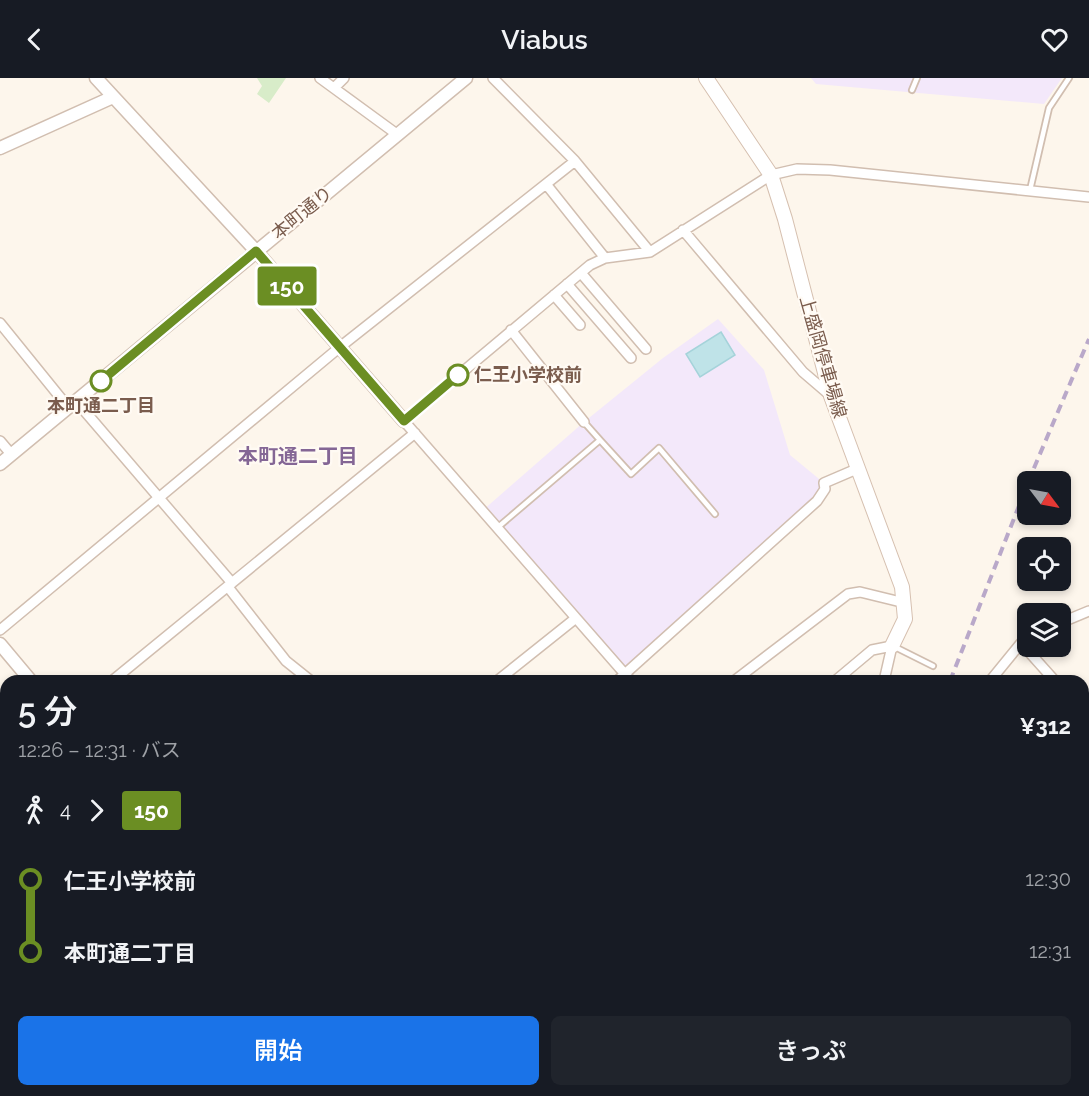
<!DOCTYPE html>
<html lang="ja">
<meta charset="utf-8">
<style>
:root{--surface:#171b24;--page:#20242c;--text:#f1f3f6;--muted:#9ea1a6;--accent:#1a73e8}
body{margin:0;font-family:Raleway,"Noto Sans JP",sans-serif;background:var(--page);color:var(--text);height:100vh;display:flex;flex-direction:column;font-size:22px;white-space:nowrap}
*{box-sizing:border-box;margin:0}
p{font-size:20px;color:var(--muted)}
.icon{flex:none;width:33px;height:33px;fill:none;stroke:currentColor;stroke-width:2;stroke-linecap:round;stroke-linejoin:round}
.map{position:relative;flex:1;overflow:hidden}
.details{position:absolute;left:0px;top:597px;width:1089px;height:422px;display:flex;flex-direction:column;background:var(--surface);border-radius:18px 18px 0 0;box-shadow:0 3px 9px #0003}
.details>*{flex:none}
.badge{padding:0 12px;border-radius:4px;font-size:21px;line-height:39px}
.needle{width:39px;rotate:122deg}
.controls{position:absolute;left:1017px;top:393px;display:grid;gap:12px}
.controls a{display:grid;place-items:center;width:54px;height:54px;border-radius:9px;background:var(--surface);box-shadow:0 3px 9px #0003;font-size:30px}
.map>.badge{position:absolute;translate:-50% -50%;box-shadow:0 0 0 3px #fff}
.legs{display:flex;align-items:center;gap:9px;height:66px;padding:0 18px;font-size:20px}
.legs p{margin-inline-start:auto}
.head{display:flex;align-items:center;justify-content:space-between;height:102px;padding:0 18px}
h1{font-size:33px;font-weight:600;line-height:45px}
.cta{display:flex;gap:12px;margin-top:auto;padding:12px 18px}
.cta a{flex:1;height:69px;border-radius:9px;background:var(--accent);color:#fff;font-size:24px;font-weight:600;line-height:69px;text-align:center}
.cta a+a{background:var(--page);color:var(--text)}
ul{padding:0 18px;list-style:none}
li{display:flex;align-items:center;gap:21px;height:72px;font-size:22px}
li i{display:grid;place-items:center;width:9px;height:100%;margin:0 8px;background:currentColor}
li i::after{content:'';width:15px;height:15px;margin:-8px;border:4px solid;border-radius:50%;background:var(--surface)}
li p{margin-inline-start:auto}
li:first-child i{background:linear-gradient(#0000 50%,currentColor 0)}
li:last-child i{background:linear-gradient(currentColor 50%,#0000 0)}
header{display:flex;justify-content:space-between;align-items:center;height:78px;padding:0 18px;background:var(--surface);font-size:27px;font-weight:600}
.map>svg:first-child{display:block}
.education{fill:#f3e8fa}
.green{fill:#d8ecc9}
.water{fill:#bfe3e8;stroke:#a5d3da;stroke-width:1.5}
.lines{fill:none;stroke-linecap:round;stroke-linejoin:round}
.stream{stroke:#a5d3da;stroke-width:4}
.service-casing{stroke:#d1beb0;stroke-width:8}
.minor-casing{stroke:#d1beb0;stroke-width:12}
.tertiary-casing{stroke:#d1beb0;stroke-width:15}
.secondary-casing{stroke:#d6c0b0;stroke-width:16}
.service{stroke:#fff;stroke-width:4.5}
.minor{stroke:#fff;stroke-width:9}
.tertiary{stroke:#fff;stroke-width:12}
.secondary{stroke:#fff;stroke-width:14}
.rail{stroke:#b9a8c9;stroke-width:4;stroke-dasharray:9 6;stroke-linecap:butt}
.line-1-casing{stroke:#fff;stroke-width:14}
.line-1{stroke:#6b8e23;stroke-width:9}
.stop-1-dot{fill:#fff;stroke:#6b8e23;stroke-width:3}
.labels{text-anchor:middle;stroke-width:4.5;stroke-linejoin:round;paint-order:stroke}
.street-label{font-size:18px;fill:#7a5c4d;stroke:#fffaf3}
.stop-label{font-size:18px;font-weight:bold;fill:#7a5c4d;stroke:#fffaf3;text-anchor:start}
.neighbourhood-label{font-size:20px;font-weight:bold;fill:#846695;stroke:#fffaf3}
</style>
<header><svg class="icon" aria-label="back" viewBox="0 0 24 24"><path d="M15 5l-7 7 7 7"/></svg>Viabus<svg class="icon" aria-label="heart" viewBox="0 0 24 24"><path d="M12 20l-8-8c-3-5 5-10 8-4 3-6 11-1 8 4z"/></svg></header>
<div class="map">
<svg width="1089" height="1018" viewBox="0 0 1089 1018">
<rect width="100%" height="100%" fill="#fdf6ec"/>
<path class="education" d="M811 0H1062L1044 26 816 6Z
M718 241 764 292 790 377 824 405 825 411 625 597 482 433 584 344 663 280Z
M1086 757 1089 762V950L1083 946V759Z"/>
<path class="green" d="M257 0H286L269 25 257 16 262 8Z"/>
<path class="water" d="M721 254 735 277 700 299 686 276Z"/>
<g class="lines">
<path class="stream" d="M943 1012 944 1018
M600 1018 603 1012"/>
<defs>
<path id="service" d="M912 12 917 0
M1030 112 1049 30 1069 0
M600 362 631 396 659 370 715 436
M497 450 600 362 584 344
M895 569 933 588
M673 1018 675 1012"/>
<path id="minor" d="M320 0 398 57
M493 0 575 83 650 174
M334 10 344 0
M546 106 605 180
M683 152 803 294 831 318
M581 195 646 271
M567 206 631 280
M554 217 580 247
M0 245 68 329
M511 252 584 344
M76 323 232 505
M0 363 11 376
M228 509 286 583 311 603
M1060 545 1089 533
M0 552 340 269 575 83
M1021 565 1055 603
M112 603 415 355
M497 603 576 540
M617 603 817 423 825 411 824 405 859 390
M631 603 404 343 590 187 605 180 650 174 771 97 797 91 830 92 1089 119
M734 603 848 516 860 514 905 525
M835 603 872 572 892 568 884 603
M990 603 1021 565 1028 561
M1083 636 1089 643
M0 695 6 691
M0 929 6 927
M1083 960 1089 964
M492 1012 497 1018
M878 1012 886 1018
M356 1018 362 1012
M749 1018 751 1012
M812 1018 813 1012"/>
<path id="tertiary" d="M96 0 256 173 404 343
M0 70 113 19
M0 386 466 0
M0 566 31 603
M244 1012 248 1018"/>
<path id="secondary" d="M706 0 771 97 785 141 831 318 902 509 905 541 892 568"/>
</defs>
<use href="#service" class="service-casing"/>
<use href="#minor" class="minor-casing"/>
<use href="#tertiary" class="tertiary-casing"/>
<use href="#secondary" class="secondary-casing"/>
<use href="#service" class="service"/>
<use href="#minor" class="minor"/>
<use href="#tertiary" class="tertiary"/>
<use href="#secondary" class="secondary"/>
<path class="rail" d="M1028 404 1089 261
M950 603 1028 405
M787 1018 789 1012"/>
</g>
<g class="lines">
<defs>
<path id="line-1" d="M101 303 256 173 404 343 458 297"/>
</defs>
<use href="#line-1" class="line-1-casing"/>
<use href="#line-1" class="line-1"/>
</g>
<g class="stop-1-dot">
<circle cx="458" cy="297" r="10"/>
<circle cx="101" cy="303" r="10"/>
</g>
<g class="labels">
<g class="street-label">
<text transform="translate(302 135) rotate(-39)" y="6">本町通り</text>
<text transform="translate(823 279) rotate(74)" y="6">上盛岡停車場線</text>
</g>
<g class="stop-label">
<text x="474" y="303">仁王小学校前</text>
<text x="101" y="334" text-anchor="middle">本町通二丁目</text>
</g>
<g class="neighbourhood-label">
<text x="298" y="385">本町通二丁目</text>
</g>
</g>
</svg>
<div class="controls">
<a><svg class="needle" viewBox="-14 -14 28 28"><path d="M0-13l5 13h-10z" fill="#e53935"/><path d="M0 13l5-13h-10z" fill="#9ea1a6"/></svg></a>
<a><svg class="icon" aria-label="locate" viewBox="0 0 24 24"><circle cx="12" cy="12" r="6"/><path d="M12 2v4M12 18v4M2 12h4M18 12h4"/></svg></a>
<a><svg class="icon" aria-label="layers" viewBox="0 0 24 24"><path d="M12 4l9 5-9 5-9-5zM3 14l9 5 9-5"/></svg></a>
</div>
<b class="badge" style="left:287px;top:208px;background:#6b8e23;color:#fff">150</b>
<section class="details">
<div class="head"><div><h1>5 分</h1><p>12:26 – 12:31 · バス</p></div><b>¥312</b></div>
<div class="legs"><svg class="icon" aria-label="walk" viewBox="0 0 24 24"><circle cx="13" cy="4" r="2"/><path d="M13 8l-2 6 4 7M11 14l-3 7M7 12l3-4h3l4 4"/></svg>4<svg class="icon" aria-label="forward" viewBox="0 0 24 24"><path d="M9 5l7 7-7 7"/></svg><b class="badge" style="background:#6b8e23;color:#fff">150</b></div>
<ul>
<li><i style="color:#6b8e23"></i><b>仁王小学校前</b><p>12:30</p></li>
<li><i style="color:#6b8e23"></i><b>本町通二丁目</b><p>12:31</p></li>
</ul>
<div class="cta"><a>開始</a><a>きっぷ</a></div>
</section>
</div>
